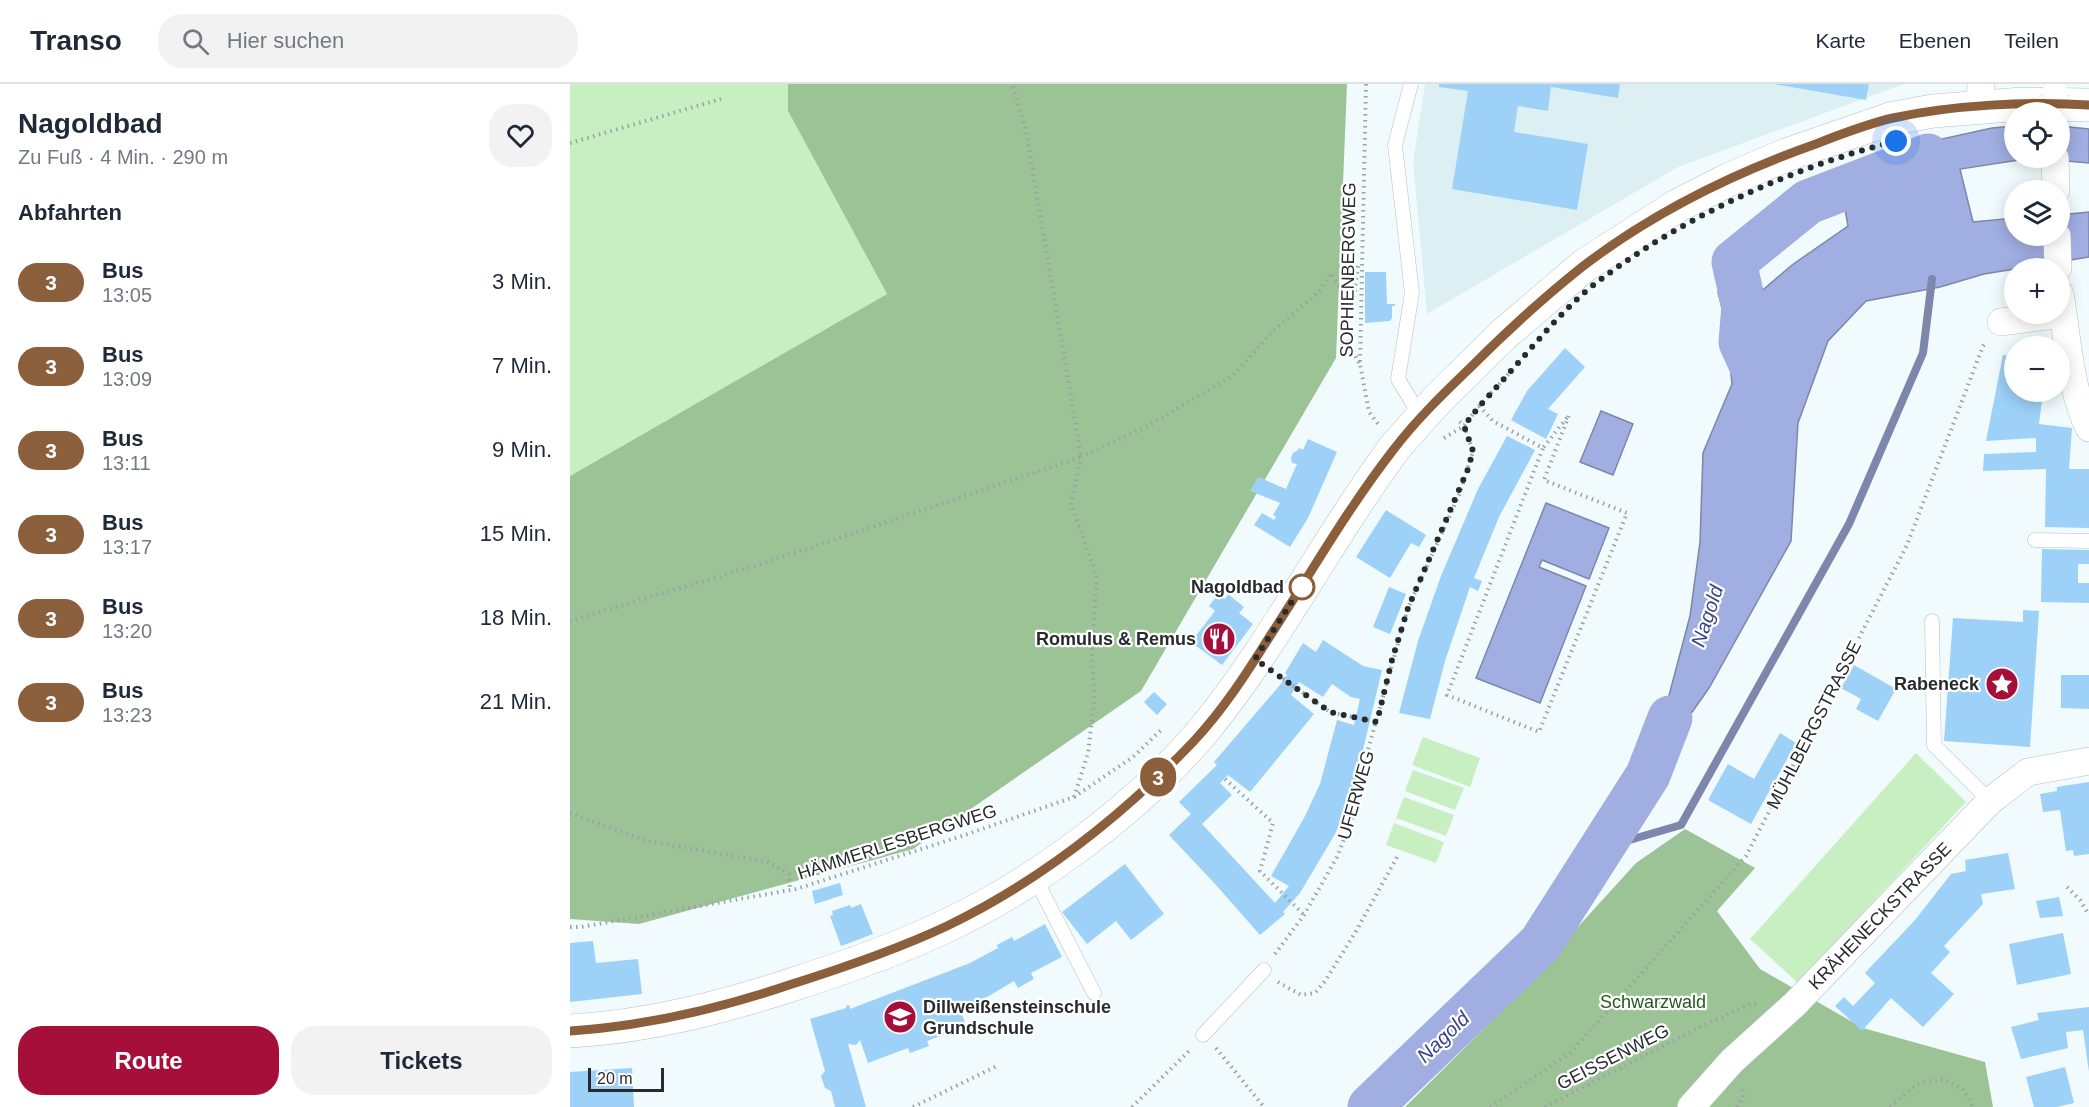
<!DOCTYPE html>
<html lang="de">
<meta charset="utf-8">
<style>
:root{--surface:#fff;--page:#f2f2f3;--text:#1f2937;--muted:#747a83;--line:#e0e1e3;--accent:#a70f3b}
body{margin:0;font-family:Helvetica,sans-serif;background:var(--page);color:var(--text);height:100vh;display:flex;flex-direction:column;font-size:22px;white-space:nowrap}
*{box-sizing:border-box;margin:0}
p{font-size:20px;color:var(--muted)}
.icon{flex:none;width:33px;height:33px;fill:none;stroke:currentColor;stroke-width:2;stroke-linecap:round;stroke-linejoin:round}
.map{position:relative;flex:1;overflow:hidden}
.sheet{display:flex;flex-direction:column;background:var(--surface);width:570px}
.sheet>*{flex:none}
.badge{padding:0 12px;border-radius:20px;font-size:21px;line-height:39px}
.tools{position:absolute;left:1434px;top:18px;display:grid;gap:12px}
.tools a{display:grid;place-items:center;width:66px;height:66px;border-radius:50%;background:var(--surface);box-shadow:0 3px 15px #0003;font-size:30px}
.scale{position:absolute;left:18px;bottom:15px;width:76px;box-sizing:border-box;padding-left:6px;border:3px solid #272b2c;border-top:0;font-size:16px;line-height:21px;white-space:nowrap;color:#272b2c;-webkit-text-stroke:4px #fff;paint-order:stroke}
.you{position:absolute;width:30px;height:30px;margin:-15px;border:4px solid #fff;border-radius:50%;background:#1a73e8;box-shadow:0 0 0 9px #1a73e833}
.map>.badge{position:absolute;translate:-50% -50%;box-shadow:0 0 0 3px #fff}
h2{padding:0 18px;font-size:22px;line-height:54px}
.round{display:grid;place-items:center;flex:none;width:63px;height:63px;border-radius:24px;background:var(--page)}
.summary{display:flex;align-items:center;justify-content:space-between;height:102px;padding:0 18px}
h1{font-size:28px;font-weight:700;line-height:45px}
.button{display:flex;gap:12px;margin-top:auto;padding:12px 18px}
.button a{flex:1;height:69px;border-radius:24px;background:var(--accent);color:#fff;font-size:24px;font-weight:700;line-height:69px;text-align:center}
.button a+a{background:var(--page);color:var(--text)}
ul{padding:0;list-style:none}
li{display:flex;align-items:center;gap:18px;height:84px;padding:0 18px}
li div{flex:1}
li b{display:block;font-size:22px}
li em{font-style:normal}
li .badge{min-width:66px;font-weight:700;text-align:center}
header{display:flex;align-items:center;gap:36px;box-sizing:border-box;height:84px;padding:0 30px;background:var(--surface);border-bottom:2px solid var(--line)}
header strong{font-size:28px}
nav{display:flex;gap:33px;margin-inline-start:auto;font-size:21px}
.search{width:420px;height:54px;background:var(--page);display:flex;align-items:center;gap:15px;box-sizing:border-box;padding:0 21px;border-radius:24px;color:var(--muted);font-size:22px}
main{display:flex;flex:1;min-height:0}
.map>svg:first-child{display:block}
.built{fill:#dcf0f3}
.green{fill:#c7efc1}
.forest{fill:#9cc396}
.water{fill:#a1aee2;stroke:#7c87ab;stroke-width:1.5}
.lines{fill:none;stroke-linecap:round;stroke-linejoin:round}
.stream{stroke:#7c87ab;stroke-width:8}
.river{stroke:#a1aee2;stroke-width:45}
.building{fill:#9dd1f7;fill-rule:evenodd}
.service-casing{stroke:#b6c0c2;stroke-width:15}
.minor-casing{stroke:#b6c0c2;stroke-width:28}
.primary-casing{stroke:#b6c0c2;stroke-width:34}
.path{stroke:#9aa2a3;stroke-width:4;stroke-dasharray:1.5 4.5;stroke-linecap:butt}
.service{stroke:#fff;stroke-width:14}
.minor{stroke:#fff;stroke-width:27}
.primary{stroke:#fff;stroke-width:33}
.minor-bridge-casing{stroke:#b6c0c2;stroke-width:28;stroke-linecap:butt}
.minor-bridge{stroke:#fff;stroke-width:27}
.line-casing{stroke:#fff;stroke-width:14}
.line{stroke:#8b5e3c;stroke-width:9}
.walk{stroke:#272b2c;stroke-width:6;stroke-dasharray:0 10.8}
.stop-dot{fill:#fff;stroke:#8b5e3c;stroke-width:3}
.labels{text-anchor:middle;stroke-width:4.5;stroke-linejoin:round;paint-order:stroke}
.street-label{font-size:18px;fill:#272b2c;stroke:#fff}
.stop-label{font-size:18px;font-weight:bold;fill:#272b2c;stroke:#fff;text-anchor:end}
.poi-label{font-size:18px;font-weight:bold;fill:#272b2c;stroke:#fff;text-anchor:end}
.park-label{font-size:18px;fill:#23571b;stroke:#fff}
.water-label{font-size:20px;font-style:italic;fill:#3a4484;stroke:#fff}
</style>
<header>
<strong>Transo</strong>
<div class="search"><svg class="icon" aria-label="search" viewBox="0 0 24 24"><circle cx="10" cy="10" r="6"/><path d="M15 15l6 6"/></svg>Hier suchen</div>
<nav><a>Karte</a><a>Ebenen</a><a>Teilen</a></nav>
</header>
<main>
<section class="sheet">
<div class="summary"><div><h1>Nagoldbad</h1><p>Zu Fuß · 4 Min. · 290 m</p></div><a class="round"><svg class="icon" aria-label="heart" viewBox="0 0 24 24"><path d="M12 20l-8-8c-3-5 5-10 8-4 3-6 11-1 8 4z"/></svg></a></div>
<h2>Abfahrten</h2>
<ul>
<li><span class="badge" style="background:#8b5e3c;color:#fff">3</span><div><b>Bus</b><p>13:05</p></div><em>3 Min.</em></li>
<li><span class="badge" style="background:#8b5e3c;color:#fff">3</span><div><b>Bus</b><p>13:09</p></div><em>7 Min.</em></li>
<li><span class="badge" style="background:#8b5e3c;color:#fff">3</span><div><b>Bus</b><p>13:11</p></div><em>9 Min.</em></li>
<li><span class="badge" style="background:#8b5e3c;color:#fff">3</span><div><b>Bus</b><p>13:17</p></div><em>15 Min.</em></li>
<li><span class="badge" style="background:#8b5e3c;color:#fff">3</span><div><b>Bus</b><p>13:20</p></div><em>18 Min.</em></li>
<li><span class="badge" style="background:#8b5e3c;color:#fff">3</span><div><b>Bus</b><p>13:23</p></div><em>21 Min.</em></li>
</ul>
<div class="button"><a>Route</a><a>Tickets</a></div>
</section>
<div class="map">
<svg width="1519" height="1023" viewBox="0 0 1519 1023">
<rect width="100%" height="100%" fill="#f1fbfd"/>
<path class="built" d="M855 0H1334L1108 83 857 230 843 79Z"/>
<path class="green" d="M0 0H218V27L317 210 0 392Z
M853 653 910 674 900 703 842 681Z
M1346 669 1396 718 1228 899 1180 855Z
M843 686 894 704 885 726 835 707Z
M834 713 884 731 876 752 826 734Z
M824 739 874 758 866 779 816 761Z"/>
<path class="forest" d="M218 0H777L766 274 571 607 343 765 69 840 0 835V392L317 210 218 27Z
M1115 745 1185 784 1147 827 1190 885 1293 944 1415 978 1423 1023H835L928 931 1066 779Z"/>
<path class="water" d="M1444 42V74H1462L1390 85 1403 138 1444 134V152H1490V131L1519 128V173L1414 190 1370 203 1296 217 1258 257 1228 339 1221 457 1139 604 1078 691 1120 532 1130 458 1133 369 1162 300 1156 240 1148 208 1164 178 1174 222 1222 181 1278 142 1275 125 1328 98 1358 92V58L1422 44Z
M1490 42 1519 45V79L1463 74H1490Z
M1031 327 1063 340 1043 391 1010 378Z
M976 419 1039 444 1019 495 972 476 969 483 1016 502 970 619 906 594Z"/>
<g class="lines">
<path class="stream" d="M1032 764 1111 741 1279 440 1353 269 1362 195"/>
<path class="river" d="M1180 278 1171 258 1174 222 1164 178 1238 118 1358 72
M800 1023 971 859 1078 691 1100 634"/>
</g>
<path class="building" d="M869 0H1050L1048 14 981 3 978 27 948 22 944 48 1018 60 1007 126 882 105 898 7 869 3Z
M1204 0H1299L1296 16Z
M795 188H816L817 220H825V222H822V234L820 237 795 239Z
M995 264 1015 283 978 325 988 330 976 355 941 336 957 307Z
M1433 271 1444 273V308H1473L1469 340 1502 344 1499 385H1519V444L1475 443 1476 385 1413 387 1414 370 1466 368V354L1416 357Z
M937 352 965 366 929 433 904 494 912 497 908 507 900 503 875 577 860 635 829 629 848 557 871 492 908 405Z
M738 355 767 368 738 434 720 463 684 441 692 429 704 436 706 433 703 431 710 419 680 407 688 393 716 405 727 380 722 379 721 374 723 369 727 367 729 364 733 366Z
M816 426 856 451 849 463 841 459 820 494 786 473Z
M1472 465 1519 466V480H1508V499H1519V519L1471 518Z
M819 503 836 510 820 550 803 543Z
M648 510 655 515 658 510 674 523 669 529 683 540 652 581 621 558 645 527 639 522Z
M1453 526 1469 527 1460 663 1374 657 1383 534 1453 538Z
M753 556 793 582 812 586 782 712 765 750 730 809 713 828 715 830 690 851 646 801 599 751 621 730 609 718 647 681 644 678 710 601 717 591 715 589 733 559 746 568ZM729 598 753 613 762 600 781 613 790 615 784 641 767 636 750 700 734 734 701 792 719 802 705 819 632 740 662 711 650 699 658 691 680 708 744 630 721 611Z
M1284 581 1326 605 1308 637 1286 625 1291 615 1271 604Z
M1491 591H1519V625L1491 624Z
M584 608 597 620 587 631 574 618Z
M1210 649 1226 659 1181 740 1138 716 1158 680 1184 695Z
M1519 698V770L1504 772 1503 766 1496 767 1490 726 1473 728 1470 710 1487 707V703Z
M1438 769 1445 805 1411 810 1413 820 1374 862 1380 868 1361 889 1384 910 1353 943 1321 914 1292 947 1265 922 1274 913 1283 922 1305 899 1295 889 1345 836 1381 790 1396 787 1395 776Z
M555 780 594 830 561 856 546 837 517 860 492 828Z
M270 799 273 811 245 820 242 807Z
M1489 813 1493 832 1470 834 1466 817Z
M291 820 303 850 271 862 260 832 263 831 262 827 280 821 281 824Z
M475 840 492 873 461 889 464 895 448 904 444 897 417 913 390 924 396 942 357 957 359 962 340 969 338 964 298 979 290 956 286 961 278 960 296 1023H265L261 1007 255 1004 251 992 255 987 240 935 276 924 277 921 280 922V925L400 879 428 864 427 861 442 853 444 857Z
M1493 849 1501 890 1447 901 1439 860Z
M23 857 26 879 68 875 72 910 0 918V859Z
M1519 923V988L1513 946 1496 948 1498 964 1451 975 1441 943 1469 936 1467 929Z
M1495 983 1504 1019 1487 1023H1464L1456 993Z
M62 984 64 1023H0V988Z"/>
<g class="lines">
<defs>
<path id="service" d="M841 0 825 61 842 209 828 295 851 333
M1465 456 1519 457
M1362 537 1364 661 1420 717
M464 792 524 909
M633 951 694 886"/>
<path id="minor" d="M1410 23 1411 0
M1485 74 1486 106
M1487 152 1488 184
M1490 210C1498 255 1499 302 1519 344
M1431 238 1493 230
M1121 1023 1162 977 1225 920 1420 717 1458 688 1519 677"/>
<path id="primary" d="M0 947C76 943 150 924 221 901 274 884 326 866 376 842 466 800 569 723 633 647 699 567 747 474 806 390L825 363 868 315 934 250 1015 181 1107 122 1158 96 1216 71 1320 35 1363 27 1453 20 1519 21"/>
</defs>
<use href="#service" class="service-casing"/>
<use href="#minor" class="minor-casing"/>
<use href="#primary" class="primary-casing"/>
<path class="path" d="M796 0 790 280 799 328 808 340
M0 59 151 15
M788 182 783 222 774 235 775 251 789 279
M909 322 923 337 973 364 877 611 969 648 1057 429 974 396 999 331 973 364
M874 354 894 342 909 322 942 286
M0 537 194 479 511 373 456 46 442 0
M708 591 760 628 807 638
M655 695 703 739 690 787 734 831
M504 713 518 669 524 619 522 561 527 492 501 420 511 373 576 343 662 292 706 244 749 208 761 189 776 214 778 229
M0 729 77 757 198 778 219 790 220 806
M1497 803 1510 816 1519 831
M0 843H11L226 805 392 752 504 713 563 673 593 644
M705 870 734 831 767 773 784 729 796 673 838 524 890 409 903 367 894 342 888 336
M708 898 731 911 745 909 755 897 785 849 827 773
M646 964 694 1023
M343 1023 429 981
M562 1023 621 965
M920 1023 1000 969 1176 772 1337 461 1413 262 1416 258
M975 1023 1134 941 1180 920H1186
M1167 1023 1173 1013 1172 1004
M1320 1023 1347 1000 1374 995 1394 1006 1403 1023"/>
<use href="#service" class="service"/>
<use href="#minor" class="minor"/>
<use href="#primary" class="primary"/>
<defs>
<path id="minor-bridge" d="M1485 10V28"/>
</defs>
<use href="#minor-bridge" class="minor-bridge-casing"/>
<use href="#minor-bridge" class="minor-bridge"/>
</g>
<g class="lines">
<defs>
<path id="line" d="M0 947C75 942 148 925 219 901 273 884 326 866 377 842 470 797 552 732 623 658 653 626 677 589 700 552 741 489 778 424 824 365 847 335 874 309 901 283 936 248 973 214 1012 183 1081 130 1162 90 1243 61 1269 51 1296 40 1323 34 1382 21 1459 17 1519 21"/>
</defs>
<use href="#line" class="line-casing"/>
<use href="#line" class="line"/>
<path class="walk" d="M732 503 735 497 685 575 760 628 807 638 822 576 838 524 898 385 903 367 894 342C910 320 929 301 947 280 973 251 999 219 1030 196 1114 132 1224 83 1326 57"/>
</g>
<defs>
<symbol id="restaurant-disc" viewBox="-11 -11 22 22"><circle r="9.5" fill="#a70f3b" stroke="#fff"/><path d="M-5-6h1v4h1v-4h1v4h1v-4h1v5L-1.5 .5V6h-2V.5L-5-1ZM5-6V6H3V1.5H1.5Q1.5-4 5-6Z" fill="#fff"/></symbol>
<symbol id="sight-disc" viewBox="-11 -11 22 22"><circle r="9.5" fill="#a70f3b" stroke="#fff"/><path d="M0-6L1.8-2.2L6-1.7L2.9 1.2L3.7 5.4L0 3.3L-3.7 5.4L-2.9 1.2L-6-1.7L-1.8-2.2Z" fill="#fff"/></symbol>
<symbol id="school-disc" viewBox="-11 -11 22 22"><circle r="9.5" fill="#a70f3b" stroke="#fff"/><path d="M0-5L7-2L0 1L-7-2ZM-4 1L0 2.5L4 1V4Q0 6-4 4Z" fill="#fff"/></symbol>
</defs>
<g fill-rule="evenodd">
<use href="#restaurant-disc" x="630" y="536" width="38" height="38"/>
<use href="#sight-disc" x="1413" y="581" width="38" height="38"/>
<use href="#school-disc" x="311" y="914" width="38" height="38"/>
</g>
<circle class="stop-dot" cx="732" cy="503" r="12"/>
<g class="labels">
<g class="street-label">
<text transform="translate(778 186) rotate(-89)" y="6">SOPHIENBERGWEG</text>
<text transform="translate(1244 641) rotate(-63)" y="6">MÜHLBERGSTRASSE</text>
<text transform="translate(786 711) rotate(-74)" y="6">UFERWEG</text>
<text transform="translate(327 758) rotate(-18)" y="6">HÄMMERLESBERGWEG</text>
<text transform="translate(1310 832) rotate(-46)" y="6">KRÄHENECKSTRASSE</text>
<text transform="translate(1043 973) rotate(-27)" y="6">GEISSENWEG</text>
</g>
<g class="stop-label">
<text x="714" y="509">Nagoldbad</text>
</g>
<g class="poi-label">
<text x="626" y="561">Romulus &amp; Remus</text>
<text x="1409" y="606">Rabeneck</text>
<text x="353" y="929" text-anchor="start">Dillweißensteinschule<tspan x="353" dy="21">Grundschule</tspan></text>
</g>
<g class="park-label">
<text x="1083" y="924">Schwarzwald</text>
</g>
<g class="water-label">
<text transform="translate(1137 532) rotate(-72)" y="7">Nagold</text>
<text transform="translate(873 953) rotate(-44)" y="7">Nagold</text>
</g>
</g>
</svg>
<div class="tools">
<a><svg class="icon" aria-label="locate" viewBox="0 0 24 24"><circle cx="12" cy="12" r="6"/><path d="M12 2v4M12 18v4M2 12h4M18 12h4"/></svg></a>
<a><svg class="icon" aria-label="layers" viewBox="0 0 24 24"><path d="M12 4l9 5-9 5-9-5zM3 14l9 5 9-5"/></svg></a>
<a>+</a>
<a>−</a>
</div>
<div class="scale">20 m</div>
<div class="you" style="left:1326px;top:57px"></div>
<b class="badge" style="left:588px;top:693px;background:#8b5e3c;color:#fff">3</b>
</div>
</main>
